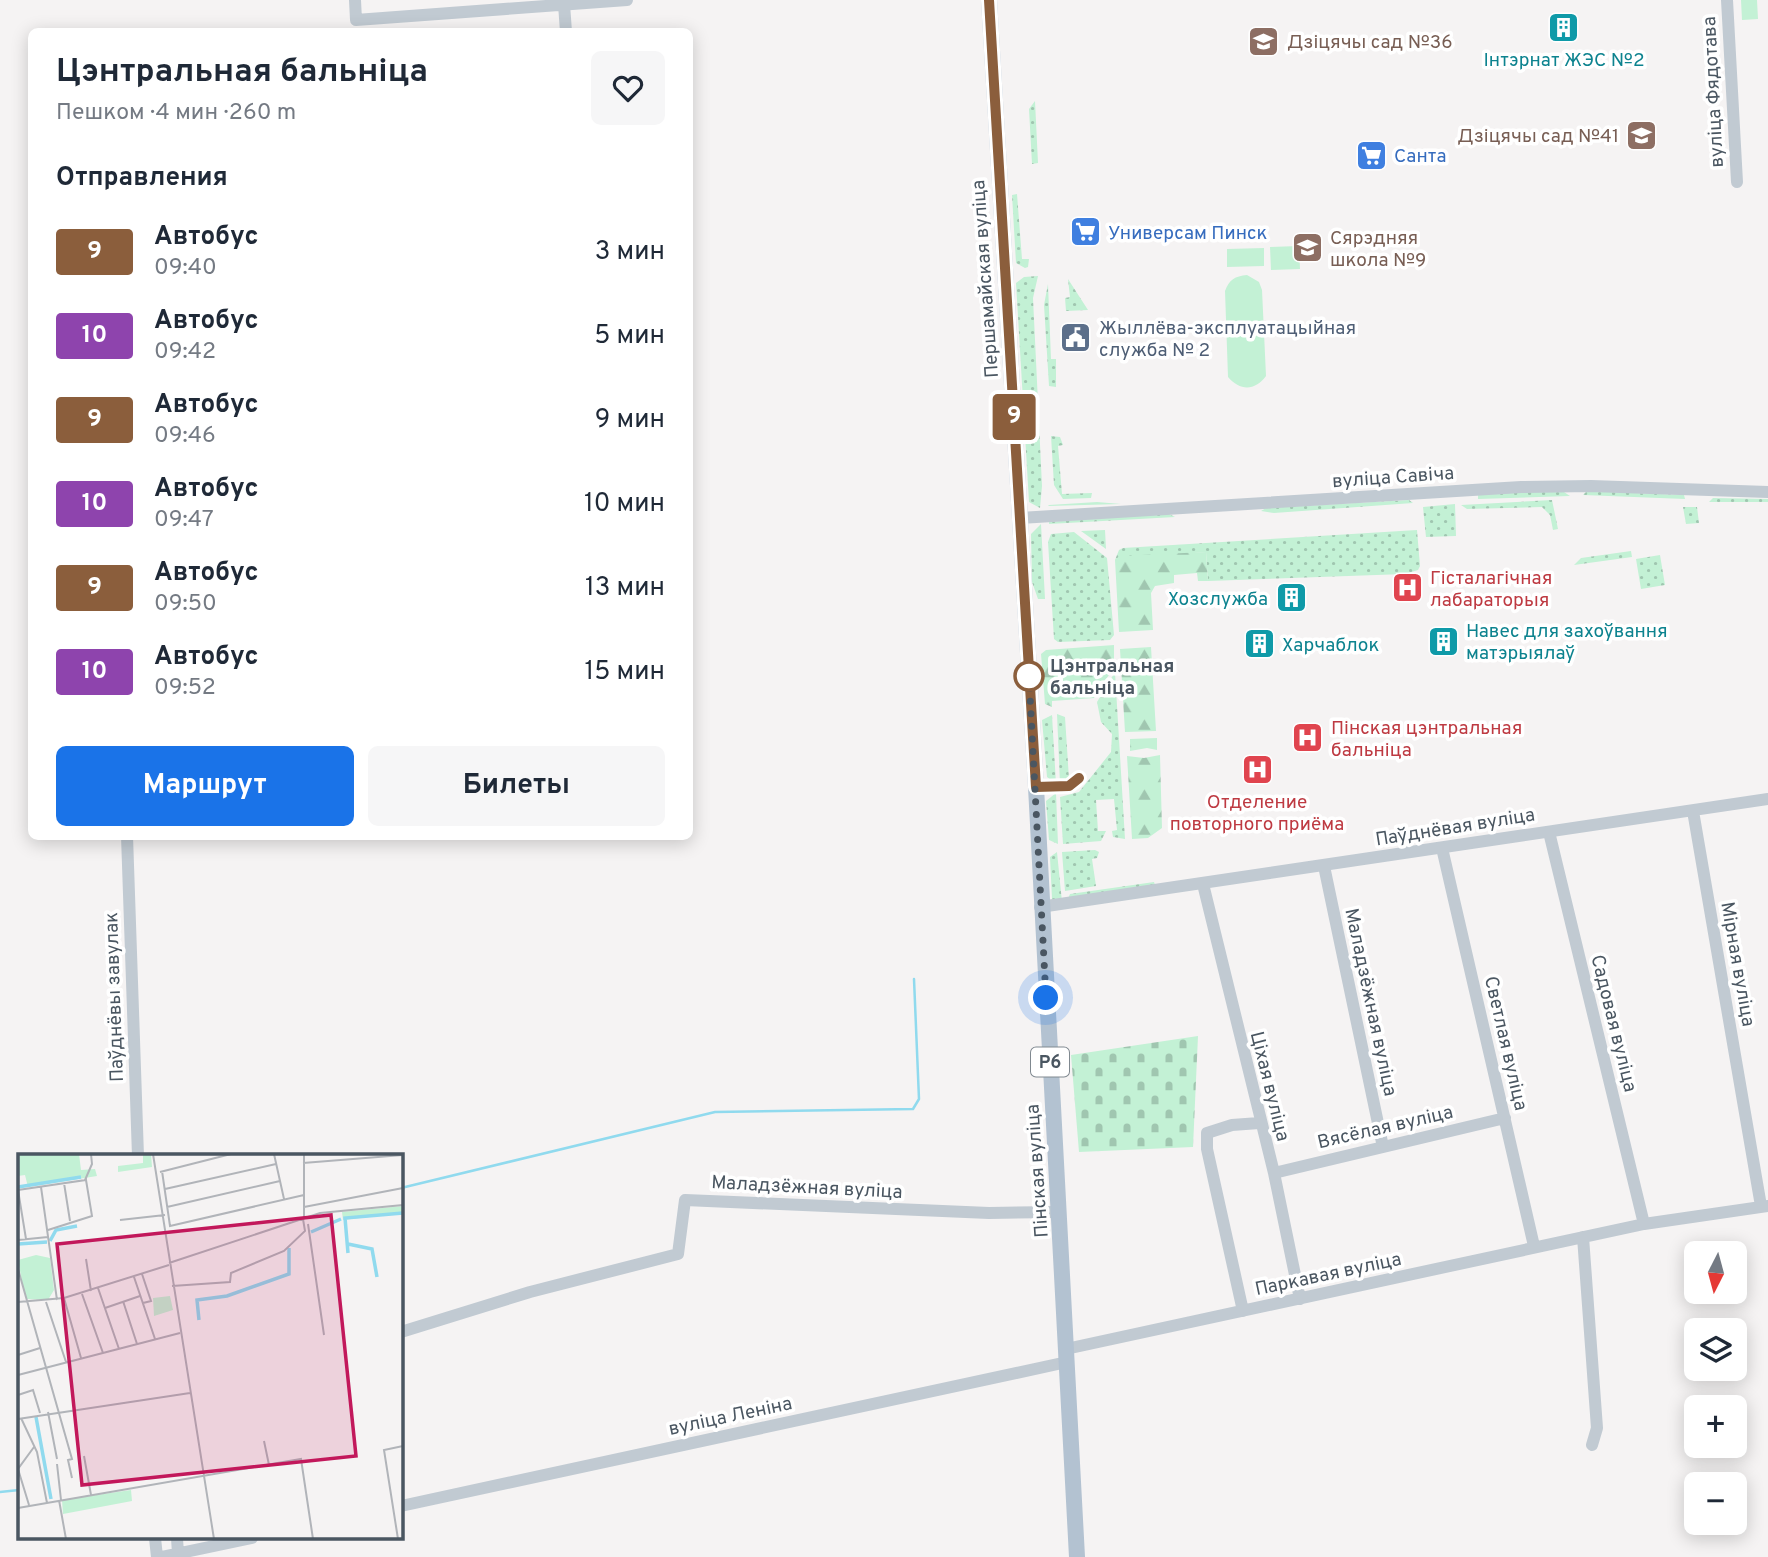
<!DOCTYPE html>
<html lang="ru">
<meta charset="utf-8">
<style>
:root{--surface:#fff;--page:#f6f6f7;--text:#1f2937;--muted:#747a83;--accent:#1a73e8}
body{margin:0;font-family:Overpass,sans-serif;background:var(--page);color:var(--text);height:100vh;display:flex;flex-direction:column;font-size:26px;white-space:nowrap}
*{box-sizing:border-box;margin:0}
p{font-size:23px;color:var(--muted)}
.icon{flex:none;width:38px;height:38px;fill:none;stroke:currentColor;stroke-width:2;stroke-linecap:round;stroke-linejoin:round}
.map{position:relative;flex:1;overflow:hidden}
.details{position:absolute;left:28px;top:28px;width:665px;height:812px;display:flex;flex-direction:column;background:var(--surface);border-radius:10px;box-shadow:0 4px 18px #0003}
.details>*{flex:none}
.badge{padding:0 14px;border-radius:5px;font-size:24px;line-height:46px}
.needle{width:46px;rotate:186deg}
.controls{position:absolute;left:1684px;top:1241px;display:grid;gap:14px}
.controls a{display:grid;place-items:center;width:63px;height:63px;border-radius:10px;background:var(--surface);box-shadow:0 4px 18px #0003;font-size:35px}
.you{position:absolute;width:35px;height:35px;margin:-18px;border:5px solid #fff;border-radius:50%;background:#1a73e8;box-shadow:0 0 0 10px #1a73e833}
.map>.badge{position:absolute;translate:-50% -50%;box-shadow:0 0 0 4px #fff}
h2{padding:0 28px;font-size:26px;line-height:63px}
.round{display:grid;place-items:center;flex:none;width:74px;height:74px;border-radius:10px;background:var(--page)}
.head{display:flex;align-items:center;justify-content:space-between;height:119px;padding:0 28px}
h1{font-size:33px;font-weight:700;line-height:52px}
.button{display:flex;gap:14px;margin-top:auto;padding:14px 28px}
.button a{flex:1;height:80px;border-radius:10px;background:var(--accent);color:#fff;font-size:28px;font-weight:700;line-height:80px;text-align:center}
.button a+a{background:var(--page);color:var(--text)}
ul{padding:0;list-style:none}
li{display:flex;align-items:center;gap:21px;height:84px;padding:0 28px}
li div{flex:1}
li b{display:block;font-size:26px}
li em{font-style:normal}
li .badge{min-width:77px;font-weight:700;text-align:center}
.map>svg:first-child{display:block}
.grass{fill:url(#grass-dots)}
.forest{fill:url(#forest-firs)}
.cemetery{fill:url(#cemetery-stones)}
.pitch{fill:#c3f1d5}
.lines{fill:none;stroke-linecap:round;stroke-linejoin:round}
.stream{stroke:#90daee;stroke-width:2.5}
.minor{stroke:#c1cad2;stroke-width:12}
.major{stroke:#b3c2d1;stroke-width:16}
.line-casing{stroke:#fff;stroke-width:16}
.line{stroke:#8b5e3c;stroke-width:10}
.walk{stroke:#4a5661;stroke-width:7;stroke-dasharray:0 12.6}
.stop-dot{fill:#fff;stroke:#8b5e3c;stroke-width:3.5}
.labels{text-anchor:middle;stroke-width:7;stroke-linejoin:round;paint-order:stroke}
.shield{fill:#fff;stroke:#808990;stroke-width:2}
.shield-label{font-size:18px;font-weight:bold;fill:#4a5661}
.education-label{font-size:19px;fill:#785e54;stroke:#fff;text-anchor:start}
.culture-label{font-size:19px;fill:#0d838f;stroke:#fff;text-anchor:start}
.street-label{font-size:19px;fill:#4a5661;stroke:#fff}
.shop-label{font-size:19px;fill:#366cbe;stroke:#fff;text-anchor:start}
.service-label{font-size:19px;fill:#4e5e75;stroke:#fff;text-anchor:start}
.health-label{font-size:19px;fill:#be3a42;stroke:#fff;text-anchor:start}
.stop-label{font-size:19px;font-weight:bold;fill:#4a5661;stroke:#fff;text-anchor:start}
.inset-river{fill:none;stroke:#90daee;stroke-width:3.5}
.inset-road{fill:none;stroke:#b1b4b9;stroke-width:2}
.view{fill:#c2185b;fill-opacity:0.15;stroke:#c2185b;stroke-width:3.5}
.inset-edge{fill:none;stroke:#4a5661;stroke-width:3.5}
</style>
<div class="map">
<svg width="1768" height="1557" viewBox="0 0 1768 1557">
<defs>
<pattern id="grass-dots" width="8" height="8" patternUnits="userSpaceOnUse" patternTransform="scale(1.75)"><rect width="8" height="8" fill="#c3f1d5"/><path d="M2 2h.1M6 6h.1" fill="none" stroke="#a0c6b0" stroke-width="1.8" stroke-linecap="round"/></pattern>
<pattern id="forest-firs" width="22" height="20" patternUnits="userSpaceOnUse" patternTransform="scale(1.75)"><rect width="22" height="20" fill="#c3f1d5"/><path d="M5 1l3.5 6h-7zM16 11l3.5 6h-7z" fill="#a0c6b0"/></pattern>
<pattern id="cemetery-stones" width="16" height="16" patternUnits="userSpaceOnUse" patternTransform="scale(1.75)"><rect width="16" height="16" fill="#c3f1d5"/><path d="M2 7V4a2 2 0 0 1 4 0v3zM10 15v-3a2 2 0 0 1 4 0v3z" fill="#a0c6b0"/></pattern>
</defs>
<rect width="100%" height="100%" fill="#f5f3f3"/>
<path class="grass" d="M1035 101 1038 163 1032 164 1029 109Z
M1017 194 1022 259H1029L1028 267 1025 268 1016 263 1012 195Z
M1038 276 1033 298 1042 486 1040 508 1029 502 1016 283 1024 277Z
M1068 279 1088 310 1066 311 1065 298 1070 297Z
M1048 284 1051 359H1056V387L1049 386 1044 305Z
M1051 436 1060 437 1063 445 1058 446 1062 494 1092 493 1091 498 1063 499 1054 485Z
M1587 491 1684 495 1685 499 1583 495Z
M1512 492H1564L1570 496 1478 499V494Z
M1713 498 1768 499V502H1709Z
M1409 500 1413 503 1274 513 1261 511 1266 508Z
M1552 500 1558 529 1553 530 1550 515 1542 507 1467 509 1461 505Z
M1097 502 1121 504 1048 506 1049 505Z
M1455 504 1456 536 1426 537 1423 507Z
M1683 507H1697L1699 523 1686 524Z
M1167 513 1175 517 1049 524V522Z
M1041 524 1045 599H1038L1032 582 1031 534Z
M1105 530 1106 549 1081 531Z
M1417 530 1420 566 1418 570 1405 574 1208 581 1206 552 1115 560 1119 550 1123 548Z
M1074 532 1107 558 1114 635 1110 640 1058 642 1054 639 1048 542 1051 534Z
M1631 551 1632 557 1574 565 1581 558Z
M1660 555 1665 585 1641 589 1636 559Z
M1115 672 1125 839 1113 837 1112 831 1117 830 1114 799 1096 800 1098 831H1106L1101 841 1063 844 1060 797 1079 792 1111 752 1112 734 1101 722 1097 702Z
M1057 714 1065 717 1069 779 1060 784Z
M1052 715 1056 784 1047 777 1042 720Z
M1056 793 1058 844 1049 840 1046 801Z
M1095 850 1099 852 1097 858 1092 859 1096 886 1065 891 1062 852Z
M1057 852 1062 902 1052 899 1050 857Z
M1154 882 1155 885 1067 901 1070 894Z"/>
<path class="forest" d="M1206 552 1208 581H1198L1197 573 1174 575V583L1155 586 1151 593 1153 630 1119 632 1115 560 1120 556Z
M1114 645V667L1094 698 1052 701V707L1045 704 1041 654 1046 650Z
M1151 647 1156 731 1125 732 1120 649Z
M1157 738V750L1147 748 1130 751V739Z
M1160 755 1162 828 1148 838 1132 839 1127 756 1144 758Z"/>
<path class="cemetery" d="M1198 1036 1193 1147 1079 1152 1071 1055Z"/>
<path class="pitch" d="M1741 0H1757L1758 19 1742 20Z
M1299 246 1300 269 1271 270 1270 247Z
M1264 248V266L1227 267V249Z
M1247 275 1259 282 1262 290 1266 376C1255 391 1240 391 1228 377L1225 291C1229 280 1235 276 1247 275Z"/>
<g class="lines">
<path class="stream" d="M401 1188 715 1112 913 1109 919 1099 914 979
M0 1492 19 1490"/>
<path class="minor" d="M355 0 356 20 627 0
M1727 0 1737 182
M564 4 566 32
M1020 518 1521 487 1591 486 1768 492
M1693 811 1761 1206
M1549 832 1644 1224
M127 836 138 1156
M1442 848 1534 1246
M1324 866 1383 1147
M1203 884 1274 1173 1300 1299
M1040 907 1768 799
M1274 1173 1505 1118
M1583 1237 1597 1428 1592 1445
M1243 1311 1207 1149V1133L1232 1125 1259 1123
M401 1332 530 1292 678 1254 685 1200 989 1213 1059 1212
M1066 1349 1644 1224 1768 1206
M401 1506 1067 1362
M155 1538 157 1557
M177 1538 178 1554
M161 1557 252 1538"/>
<path class="major" d="M989 0 1036 787 1077 1557"/>
</g>
<g class="lines">
<defs>
<path id="line" d="M989 0 1036 787 1069 786 1079 778"/>
</defs>
<use href="#line" class="line-casing"/>
<use href="#line" class="line"/>
<path class="walk" d="M1029 676 1046 998"/>
</g>
<defs>
<symbol id="building-square" viewBox="-11 -11 22 22"><rect x="-9" y="-9" width="18" height="18" rx="4" fill="#0f9aa8" stroke="#fff"/><path d="M-4-6H4V6H1V3H-1V6H-4ZM-2.5-4.3h1.7v1.8h-1.7ZM.8-4.3h1.7v1.8H.8ZM-2.5-1h1.7V.8h-1.7ZM.8-1h1.7V.8H.8Z" fill="#fff"/></symbol>
<symbol id="school-square" viewBox="-11 -11 22 22"><rect x="-9" y="-9" width="18" height="18" rx="4" fill="#8d6e63" stroke="#fff"/><path d="M0-5L7-2L0 1L-7-2ZM-4 1L0 2.5L4 1V4Q0 6-4 4Z" fill="#fff"/></symbol>
<symbol id="supermarket-square" viewBox="-11 -11 22 22"><rect x="-9" y="-9" width="18" height="18" rx="4" fill="#3f7fe0" stroke="#fff"/><path d="M-6-5.5h2.5l.6 2H6L4.5 2H-2.5L-4.4-4H-6ZM-1.5 3.2a1.3 1.3 0 1 0 .1 0ZM3 3.2a1.3 1.3 0 1 0 .1 0Z" fill="#fff"/></symbol>
<symbol id="civic-square" viewBox="-11 -11 22 22"><rect x="-9" y="-9" width="18" height="18" rx="4" fill="#5c6f8a" stroke="#fff"/><path d="M-.6-6.5H3V-4.5H.6V-3L4-1V1h2V6H-6V1h2V-1L-.6-3ZM-1.2 2.5V6h2.4V2.5Z" fill="#fff"/></symbol>
<symbol id="hospital-square" viewBox="-11 -11 22 22"><rect x="-9" y="-9" width="18" height="18" rx="4" fill="#e0444e" stroke="#fff"/><path d="M-5-5h3v3.5h4V-5h3V5h-3V1.5h-4V5h-3Z" fill="#fff"/></symbol>
</defs>
<g fill-rule="evenodd">
<use href="#building-square" x="1546" y="10" width="35" height="35"/>
<use href="#school-square" x="1246" y="24" width="35" height="35"/>
<use href="#school-square" x="1624" y="118" width="35" height="35"/>
<use href="#supermarket-square" x="1354" y="138" width="35" height="35"/>
<use href="#supermarket-square" x="1068" y="214" width="35" height="35"/>
<use href="#school-square" x="1290" y="230" width="35" height="35"/>
<use href="#civic-square" x="1058" y="320" width="35" height="35"/>
<use href="#hospital-square" x="1390" y="570" width="35" height="35"/>
<use href="#building-square" x="1274" y="580" width="35" height="35"/>
<use href="#building-square" x="1426" y="624" width="35" height="35"/>
<use href="#building-square" x="1242" y="626" width="35" height="35"/>
<use href="#hospital-square" x="1290" y="720" width="35" height="35"/>
<use href="#hospital-square" x="1240" y="752" width="35" height="35"/>
</g>
<circle class="stop-dot" cx="1029" cy="676" r="14"/>
<g class="labels">
<rect class="shield" x="1031" y="1047.5" width="38" height="29" rx="5"/>
<g class="shield-label">
<text x="1050" y="1068">Р6</text>
</g>
<g class="education-label">
<text x="1287" y="48">Дзіцячы сад №36</text>
<text x="1619" y="142" text-anchor="end">Дзіцячы сад №41</text>
<text x="1330" y="244">Сярэдняя<tspan x="1330" dy="22">школа №9</tspan></text>
</g>
<g class="culture-label">
<text x="1564" y="66" text-anchor="middle">Інтэрнат ЖЭС №2</text>
<text x="1268" y="605" text-anchor="end">Хозслужба</text>
<text x="1466" y="637">Навес для захоўвання<tspan x="1466" dy="22">матэрыялаў</tspan></text>
<text x="1282" y="651">Харчаблок</text>
</g>
<g class="street-label">
<text transform="translate(1712 92) rotate(-93)" y="7">вуліца Фядотава</text>
<text transform="translate(984 279) rotate(-94)" y="7">Першамайская вуліца</text>
<text transform="translate(1393 476) rotate(-4)" y="7">вуліца Савіча</text>
<text transform="translate(1455 826) rotate(-9)" y="7">Паўднёвая вуліца</text>
<text transform="translate(1739 964) rotate(80)" y="7">Мірная вуліца</text>
<text transform="translate(113 997) rotate(-92)" y="7">Паўднёвы завулак</text>
<text transform="translate(1372 1002) rotate(78)" y="7">Маладзёжная вуліца</text>
<text transform="translate(1615 1023) rotate(76)" y="7">Садовая вуліца</text>
<text transform="translate(1507 1043) rotate(77)" y="7">Светлая вуліца</text>
<text transform="translate(1271 1086) rotate(76)" y="7">Ціхая вуліца</text>
<text transform="translate(1385 1126) rotate(-13)" y="7">Вясёлая вуліца</text>
<text transform="translate(1036 1171) rotate(-94)" y="7">Пінская вуліца</text>
<text transform="translate(807 1186) rotate(3)" y="7">Маладзёжная вуліца</text>
<text transform="translate(1328 1273) rotate(-12)" y="7">Паркавая вуліца</text>
<text transform="translate(730 1415) rotate(-12)" y="7">вуліца Леніна</text>
</g>
<g class="shop-label">
<text x="1394" y="162">Санта</text>
<text x="1108" y="239">Универсам Пинск</text>
</g>
<g class="service-label">
<text x="1099" y="334">Жыллёва-эксплуатацыйная<tspan x="1099" dy="22">служба № 2</tspan></text>
</g>
<g class="health-label">
<text x="1430" y="584">Гісталагічная<tspan x="1430" dy="22">лабараторыя</tspan></text>
<text x="1331" y="734">Пінская цэнтральная<tspan x="1331" dy="22">бальніца</tspan></text>
<text x="1257" y="808" text-anchor="middle">Отделение<tspan x="1257" dy="22">повторного приёма</tspan></text>
</g>
<g class="stop-label">
<text x="1050" y="672">Цэнтральная<tspan x="1050" dy="22">бальніца</tspan></text>
</g>
</g>
<g transform="translate(18 1154)">
<rect width="385" height="385" fill="#f5f3f3"/>
<path d="M0 0H61L63 16 77 15 79 22 10 33 7 21 0 22ZM125 0H133L134 13 100 18V12L125 9ZM385 52V59L325 66 324 58ZM113 336 114 347 45 360 44 346Z" fill="#c3f1d5"/>
<path d="M18 101 32 104 36 136 30 146 9 145 6 138 0 106Z" fill="#c3f1d5"/>
<path d="M152 142 155 156 136 162 135 144Z" fill="#c3f1d5"/>
<path class="inset-river" d="M0 33 63 23M293 78 323 65M32 87 38 76 59 72M0 90 29 88M330 90 354 95 359 123M330 99 327 64 385 59M181 166 179 146 209 142 271 120V94M18 263 33 345"/>
<path class="inset-road" d="M135 0 196 385M256 0 266 45M286 0V65M285 9 385 1M144 17 152 72 286 41M142 18 213 0M67 26 74 10 73 0M46 29 52 67M23 33 39 146M147 35 258 10M0 36 68 26 74 62 30 76M0 36 8 85M149 53 262 27M286 53 385 34M102 66 147 61M290 70 306 181M0 86 30 83M68 105 73 137M151 109 302 59 385 51M0 115 54 305 50 306 54 324M124 120 133 147 125 149M116 123 137 185M154 132 212 128 213 119 266 97 287 77 285 65M80 134 101 195M64 140 85 199M46 144 63 204M105 147 119 190M0 148 46 144 151 111M28 148 48 208M87 154 122 142M0 201 22 194M0 221 162 179M0 241 15 236 22 259M30 258 39 305M3 264 19 298 29 349M0 265 172 239M246 287 251 311M66 302 73 341M39 310 43 346M41 346 48 385M11 351 0 315 16 293M0 354 283 305 295 385M380 385 366 296 385 292"/>
<path class="view" d="M313 61 338 302 64 331 39 90Z"/>
<rect width="385" height="385" class="inset-edge"/>
</g>
</svg>
<div class="controls">
<a><svg class="needle" viewBox="-14 -14 28 28"><path d="M0-13l5 13h-10z" fill="#e53935"/><path d="M0 13l5-13h-10z" fill="#747a83"/></svg></a>
<a><svg class="icon" aria-label="layers" viewBox="0 0 24 24"><path d="M12 4l9 5-9 5-9-5zM3 14l9 5 9-5"/></svg></a>
<a>+</a>
<a>−</a>
</div>
<div class="you" style="left:1046px;top:998px"></div>
<b class="badge" style="left:1014px;top:417px;background:#8b5e3c;color:#fff">9</b>
<section class="details">
<div class="head"><div><h1>Цэнтральная бальніца</h1><p>Пешком · 4 мин · 260 m</p></div><a class="round"><svg class="icon" aria-label="heart" viewBox="0 0 24 24"><path d="M12 20l-8-8c-3-5 5-10 8-4 3-6 11-1 8 4z"/></svg></a></div>
<h2>Отправления</h2>
<ul>
<li><span class="badge" style="background:#8b5e3c;color:#fff">9</span><div><b>Автобус</b><p>09:40</p></div><em>3 мин</em></li>
<li><span class="badge" style="background:#8e44ad;color:#fff">10</span><div><b>Автобус</b><p>09:42</p></div><em>5 мин</em></li>
<li><span class="badge" style="background:#8b5e3c;color:#fff">9</span><div><b>Автобус</b><p>09:46</p></div><em>9 мин</em></li>
<li><span class="badge" style="background:#8e44ad;color:#fff">10</span><div><b>Автобус</b><p>09:47</p></div><em>10 мин</em></li>
<li><span class="badge" style="background:#8b5e3c;color:#fff">9</span><div><b>Автобус</b><p>09:50</p></div><em>13 мин</em></li>
<li><span class="badge" style="background:#8e44ad;color:#fff">10</span><div><b>Автобус</b><p>09:52</p></div><em>15 мин</em></li>
</ul>
<div class="button"><a>Маршрут</a><a>Билеты</a></div>
</section>
</div>
